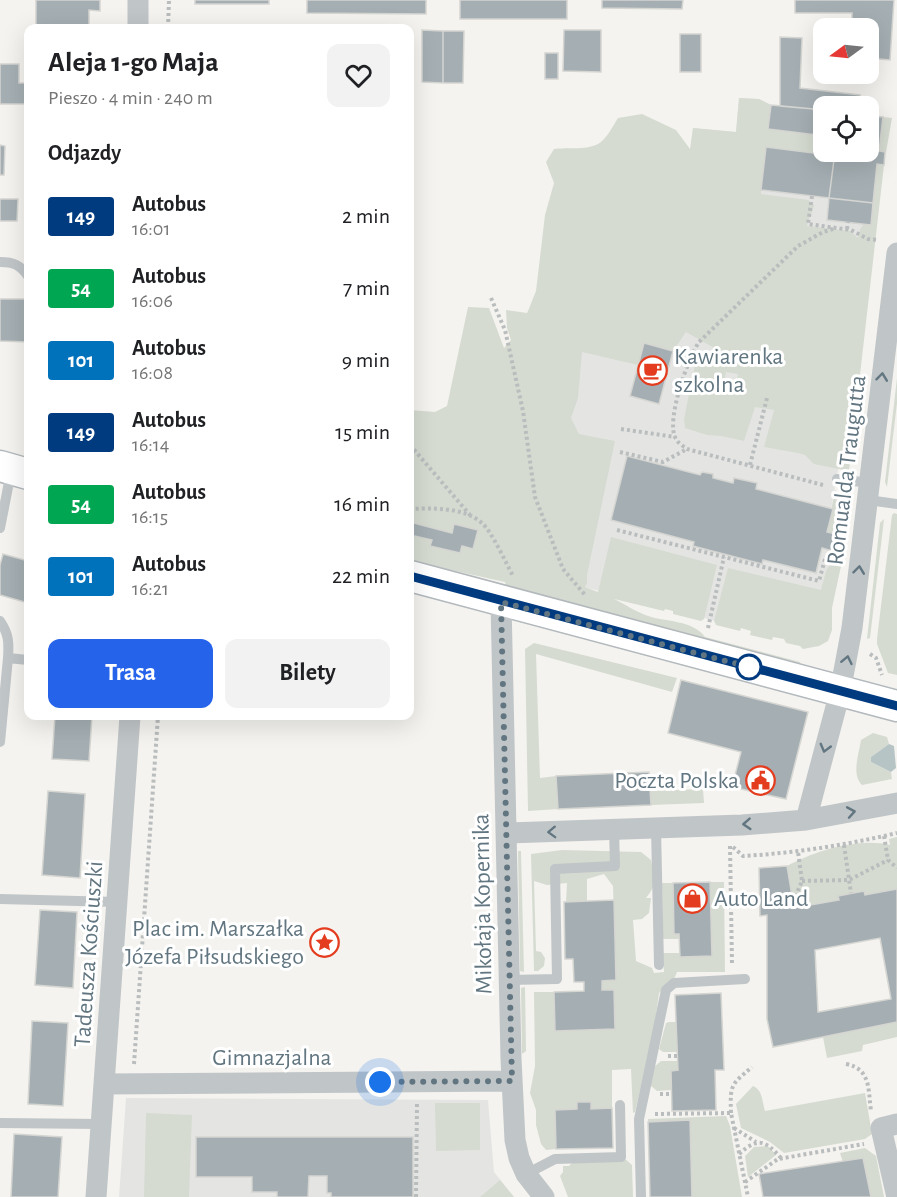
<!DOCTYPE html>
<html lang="pl">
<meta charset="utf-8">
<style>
:root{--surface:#fff;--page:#f2f2f2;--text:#202124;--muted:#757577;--accent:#2563eb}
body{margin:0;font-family:"Alegreya Sans",sans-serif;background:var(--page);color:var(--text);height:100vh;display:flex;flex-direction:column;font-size:22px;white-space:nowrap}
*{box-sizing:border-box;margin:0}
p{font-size:20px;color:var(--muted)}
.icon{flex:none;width:33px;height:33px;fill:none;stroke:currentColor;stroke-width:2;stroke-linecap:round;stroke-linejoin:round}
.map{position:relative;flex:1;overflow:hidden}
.drawer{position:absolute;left:24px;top:24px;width:390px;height:696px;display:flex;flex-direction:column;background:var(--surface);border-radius:12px;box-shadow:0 6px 24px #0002}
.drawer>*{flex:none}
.badge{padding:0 12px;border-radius:4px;font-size:21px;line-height:39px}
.needle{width:39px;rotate:255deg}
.controls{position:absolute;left:813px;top:18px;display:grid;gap:12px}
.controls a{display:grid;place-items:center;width:66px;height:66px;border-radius:12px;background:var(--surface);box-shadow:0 6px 24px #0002;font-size:30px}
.you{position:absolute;width:30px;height:30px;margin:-15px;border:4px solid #fff;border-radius:50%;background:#1a73e8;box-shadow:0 0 0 9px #1a73e833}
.map>.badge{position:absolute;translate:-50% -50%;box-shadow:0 0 0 3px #fff}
h2{padding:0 24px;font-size:22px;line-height:54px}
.round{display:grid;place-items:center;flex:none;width:63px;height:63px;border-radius:12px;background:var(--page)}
.head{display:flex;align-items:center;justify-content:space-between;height:102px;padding:0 24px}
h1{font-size:28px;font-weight:600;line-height:45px}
.button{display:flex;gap:12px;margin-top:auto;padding:12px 24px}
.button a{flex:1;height:69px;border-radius:12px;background:var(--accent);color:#fff;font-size:24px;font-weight:600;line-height:69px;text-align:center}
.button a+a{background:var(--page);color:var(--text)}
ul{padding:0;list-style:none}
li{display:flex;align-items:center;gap:18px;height:72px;padding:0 24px}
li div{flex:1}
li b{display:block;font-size:22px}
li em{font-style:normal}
li .badge{min-width:66px;font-weight:700;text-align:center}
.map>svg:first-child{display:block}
.built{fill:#e4e5e3}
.green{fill:#d5dbd0;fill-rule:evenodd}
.water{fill:#b6c4c6}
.building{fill:#a5afb3;stroke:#d5d5d2;stroke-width:1.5;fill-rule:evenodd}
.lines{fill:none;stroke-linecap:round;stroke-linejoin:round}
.secondary-casing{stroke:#b2b8bc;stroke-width:33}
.path{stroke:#babdbe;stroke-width:4;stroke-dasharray:3 3;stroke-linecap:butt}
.lane{stroke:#c0c5c7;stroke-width:10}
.street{stroke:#c0c5c7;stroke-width:21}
.secondary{stroke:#fff;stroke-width:30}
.oneway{stroke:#627681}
.line-casing{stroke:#fff;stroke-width:14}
.line{stroke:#003b80;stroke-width:9}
.walk{stroke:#627681;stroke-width:6;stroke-dasharray:0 10.8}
.stop-dot{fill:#fff;stroke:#003b80;stroke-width:3}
.labels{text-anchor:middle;stroke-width:6;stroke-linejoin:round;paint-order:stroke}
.poi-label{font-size:24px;fill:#627681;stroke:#fff;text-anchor:start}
.street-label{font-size:24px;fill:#627681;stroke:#fff}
</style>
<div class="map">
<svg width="897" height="1197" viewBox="0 0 897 1197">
<rect width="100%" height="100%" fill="#f4f3ef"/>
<path class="built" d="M739 98 759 99 771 105 823 110 824 152H868L869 116 883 117 879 151 885 152 884 165H877L838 470 827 532 840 535 836 552 838 566 809 645 584 587 599 514 558 429 596 196 685 201 693 128 736 132Z
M126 1098 488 1100 494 1172 514 1197H119Z"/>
<path class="green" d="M739 98 759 99 771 105 768 129 816 135 813 153 766 147 761 194 809 200V202L814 205C813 213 808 217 807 226L850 231 858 238 860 229 864 224 871 225 877 164 884 165 849 471 814 464 805 455 798 453 764 447 774 410 755 407 744 441 721 436 707 435 685 428 684 419 695 365 716 349 686 332 673 351 644 344 638 365 582 352 578 398 571 418 579 434 615 441 587 575V583L585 587 598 592 611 537 717 565 704 619 701 621 673 614V611L665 609 664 611 614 599C625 604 636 612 648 616 666 622 693 620 705 637L800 662 801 666 508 593 505 582 410 561V410L435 412 447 406 468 307 489 308 504 348 511 340 507 328 506 310 527 313 528 311 536 291 545 215 554 183 546 162 554 149C567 147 590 151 601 142 608 136 613 126 618 118L642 114 676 130 690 149 693 128 736 132ZM726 372 738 374 733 395 722 393Z
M883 117 892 118 886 152 879 151Z
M897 378V403L887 487 885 482Z
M835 490 846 499 842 535 840 538V535L827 532Z
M894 513 897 514V675L888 673 877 644V639L892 515Z
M884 519 870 638 867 639 880 523Z
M833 560 840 563 841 566 832 608V630L828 641 819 646 803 649 800 646 786 643 784 639 773 637 772 640 750 635 751 631 741 628 740 631 716 625 714 621 728 568 821 590 826 571Z
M534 643 677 678 672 692 536 654 540 778 556 776 558 809 528 811 525 649Z
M873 733 887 737 889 744 871 757V762L891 772 892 779 862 785C851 774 859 754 861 740Z
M703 789 704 803 651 805 650 791Z
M897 837V889L865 895 864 891 838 896 839 900 794 908 787 866C814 851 859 837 890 845L889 839Z
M562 850 641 852 651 860C654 877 658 884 646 898H651L649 913 642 919 633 920 636 961 652 968 654 973 664 972 663 953H679L680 957 711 956 710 882H724L725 972H677L675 977 659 993 654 1030 635 1112 633 1113 631 1069 612 1070V1108L591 1109 590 1102H577V1109L556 1110V1149L546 1150 541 1144 536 1125V1110L530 1093 535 1066 534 992H554L556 1031 615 1029 614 990H602V981L616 980 613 886 604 874 587 879V901L566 902 567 883 547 885 534 881 536 951 541 952 545 958 544 966 538 971H534L531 854Z
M518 851H521L524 972 520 971Z
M662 883H673L674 933 679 934V939H663Z
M525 987 526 1051 522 1054 521 988Z
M669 1022H677V1052H663L659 1049 666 1023Z
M897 1022V1037L863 1045 862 1051 827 1058 823 1037Z
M661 1061H678V1070L671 1071V1090L657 1091 650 1085 653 1068Z
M753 1086C763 1090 762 1102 765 1111L865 1093 872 1134 865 1139 784 1153 770 1142 741 1128 736 1104Z
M435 1103H480V1150L436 1151Z
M146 1113 192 1115 189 1197H144Z
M726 1116 730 1126 742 1197H692L690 1120 648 1122V1119Z
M768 1146 776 1155 748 1177 745 1156 754 1147Z
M865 1148 876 1156 884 1197H871L843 1162 840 1153Z
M624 1158 632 1165 633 1197H568L560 1176 563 1172V1166H569L574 1160Z
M500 1180 514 1197H480Z"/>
<path class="water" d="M889 744 894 746 896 768 891 772 871 762V757Z"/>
<path class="building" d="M36 0H100V11L89 10V28H36Z
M195 0H269V4H195Z
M307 0H426V14L307 13Z
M460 0H567V19H460Z
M602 0H683L682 9 602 8Z
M795 0H894L890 60 868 58V28H852V13H795Z
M422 30 443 31V83L422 82Z
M564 30H601V72L563 71Z
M443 31H464L463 83H443Z
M680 34H701V72H680Z
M780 37 802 38 800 88 860 95 859 106H824V110L780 106Z
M545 53H558V79H545Z
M0 64H19V83H28V104H0Z
M771 105 824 110V152H835L829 198 761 190 766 147 813 153 816 135 768 129Z
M868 116 883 117 879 151 885 152 884 165 877 164 873 203 829 198 835 152H868Z
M0 145 5 146 4 175H0Z
M829 198 873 203 871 225 827 220Z
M0 199H18L17 221H0Z
M0 299H28V342L0 341Z
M644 343 673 351 659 404 630 396Z
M627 456 700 475 702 472 713 474V478L733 483 734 478 757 483 756 489 833 509 827 532 840 535 836 552 822 548 816 573 763 560 762 564 693 546 694 542 611 520Z
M410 522 452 533 454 524 478 530 473 549 462 546 460 553 430 546 432 540 410 535Z
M3 554 28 561V603L0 595V565Z
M681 680 808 712 786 799 732 787 741 752 668 733Z
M55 716H92L89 761 52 759Z
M649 772 651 805 558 809 556 776Z
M48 791 85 794 80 878 42 875Z
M787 866 794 908 839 900 838 896 864 891 865 895 897 889V1022L773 1047 767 1019V915L760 916 759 868ZM880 938 891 999 818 1012 815 950Z
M710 882 712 956 680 957 679 934H674L673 883Z
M614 900 616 980 602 981V990H614L615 1029 555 1031 554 992 584 991V982H574L573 959H565L564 902Z
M40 910 77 912 73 988 35 985Z
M721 993 724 1070H715L716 1110 672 1111 671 1071 678 1070 675 995Z
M32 1021 68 1023 63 1106 28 1104Z
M577 1102H591V1109L612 1108 613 1148 556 1149 555 1110 577 1109Z
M690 1120 692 1197H650L648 1122Z
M14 1134 62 1137 58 1197H11Z
M196 1137H413V1197H331V1193H327V1176H309L308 1197H277V1192H252V1177H196Z
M863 1158 871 1197H763L759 1174Z"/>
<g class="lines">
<defs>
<path id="secondary" d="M0 466 28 474
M410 576 897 706"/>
</defs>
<use href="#secondary" class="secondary-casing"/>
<path class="path" d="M168 28 169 0
M812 196 808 224 851 230 868 239 878 240
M847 229 848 222
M491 298 505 330 523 411 535 497 563 569 585 595
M621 429 675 437
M410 445 470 515
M620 452 663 462 687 449
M750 465 767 398
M823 485 687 449C683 446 678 443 676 439 665 422 688 358 699 342L798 246 823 232 836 228
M410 509C432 508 464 507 482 523 492 532 506 563 513 576
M617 530 819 581 825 559 838 558
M708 628 724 557
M870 654 876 658 882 675
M884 836 888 860 897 868
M844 845 851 893
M730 846 732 964
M733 847 743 856C796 853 846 845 897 833
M802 881 849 880 888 860
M793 902 802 881 798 852
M668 1056H678
M134 1064 158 716
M846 1064C871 1069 868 1089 871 1111
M660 1094H671
M731 1113C730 1084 731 1085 752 1067
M655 1114 731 1113 748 1197
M734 1128 756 1142
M739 1154C758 1137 765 1140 781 1158
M745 1182 778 1159 864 1144
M416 1197 417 1102"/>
<path class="lane" d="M0 262C14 262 20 265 28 276
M837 479 870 483
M868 500 897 504
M0 528 11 472
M0 621C9 634 9 643 8 658
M0 742 8 658 28 660
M656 828 659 965
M0 899 117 902
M509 980 557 979 555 869 615 866 614 829
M0 1123 101 1124
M526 1174 555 1159 621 1157 620 1105
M641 1197 639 1119 666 990 674 983 745 979"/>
<path class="street" d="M138 28V0
M501 602 511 1059 515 1140 519 1158 526 1174 544 1197
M806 820 840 692 852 628 897 253
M506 833 742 825 806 820 897 803
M104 1084 512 1081
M96 1197 130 716
M897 1197 881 1128 897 1124"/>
<use href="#secondary" class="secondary"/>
</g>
<defs><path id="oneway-chevron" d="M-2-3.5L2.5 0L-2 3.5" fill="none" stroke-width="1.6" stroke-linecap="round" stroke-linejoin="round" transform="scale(1.5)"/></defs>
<g class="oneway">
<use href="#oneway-chevron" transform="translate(882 377) rotate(-83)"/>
<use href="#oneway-chevron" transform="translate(859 570) rotate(-83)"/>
<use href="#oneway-chevron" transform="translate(847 660) rotate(-78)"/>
<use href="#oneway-chevron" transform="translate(825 748) rotate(105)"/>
<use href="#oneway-chevron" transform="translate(851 812) rotate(-10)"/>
<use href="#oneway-chevron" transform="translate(747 824) rotate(176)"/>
<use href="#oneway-chevron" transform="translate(552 832) rotate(178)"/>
</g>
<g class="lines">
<defs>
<path id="line" d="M410 576 897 706"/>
</defs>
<use href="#line" class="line-casing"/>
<use href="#line" class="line"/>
<path class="walk" d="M380 1082 512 1081 501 602 749 667"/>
</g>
<defs>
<symbol id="cafe-ring" viewBox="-11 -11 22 22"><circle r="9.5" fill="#fff" stroke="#e43c1f" stroke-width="1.5"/><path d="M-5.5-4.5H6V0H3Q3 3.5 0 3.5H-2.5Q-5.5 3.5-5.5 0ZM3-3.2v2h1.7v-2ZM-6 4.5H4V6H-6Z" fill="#e43c1f"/></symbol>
<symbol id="civic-ring" viewBox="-11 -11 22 22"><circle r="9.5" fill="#fff" stroke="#e43c1f" stroke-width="1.5"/><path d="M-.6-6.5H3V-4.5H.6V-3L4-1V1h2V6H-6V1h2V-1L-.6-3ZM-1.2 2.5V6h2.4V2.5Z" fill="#e43c1f"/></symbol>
<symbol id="shop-ring" viewBox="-11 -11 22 22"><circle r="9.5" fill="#fff" stroke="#e43c1f" stroke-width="1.5"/><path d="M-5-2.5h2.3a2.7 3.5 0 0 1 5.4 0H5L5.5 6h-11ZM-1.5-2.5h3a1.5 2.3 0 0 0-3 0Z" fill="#e43c1f"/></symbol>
<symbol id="sight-ring" viewBox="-11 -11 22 22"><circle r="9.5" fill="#fff" stroke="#e43c1f" stroke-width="1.5"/><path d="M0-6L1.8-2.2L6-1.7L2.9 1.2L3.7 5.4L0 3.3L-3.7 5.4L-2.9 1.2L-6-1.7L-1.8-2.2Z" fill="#e43c1f"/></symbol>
</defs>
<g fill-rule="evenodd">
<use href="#cafe-ring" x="636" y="354" width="33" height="33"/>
<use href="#civic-ring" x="744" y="764" width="33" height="33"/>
<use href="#shop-ring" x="676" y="882" width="33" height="33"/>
<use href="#sight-ring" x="308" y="926" width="33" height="33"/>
</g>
<circle class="stop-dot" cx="749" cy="667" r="12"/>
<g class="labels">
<g class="poi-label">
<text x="674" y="364">Kawiarenka<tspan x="674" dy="28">szkolna</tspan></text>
<text x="739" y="788" text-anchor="end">Poczta Polska</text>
<text x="714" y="906">Auto Land</text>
<text x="304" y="936" text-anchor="end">Plac im. Marszałka<tspan x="304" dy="28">Józefa Piłsudskiego</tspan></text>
</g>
<g class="street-label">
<text transform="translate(846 470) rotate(-83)" y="8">Romualda Traugutta</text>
<text transform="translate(482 904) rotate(-91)" y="8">Mikołaja Kopernika</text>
<text transform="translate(88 954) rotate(-86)" y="8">Tadeusza Kościuszki</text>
<text x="272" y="1065">Gimnazjalna</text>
</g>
</g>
</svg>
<div class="controls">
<a><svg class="needle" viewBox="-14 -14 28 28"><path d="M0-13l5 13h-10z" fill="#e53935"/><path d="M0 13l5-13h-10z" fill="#757577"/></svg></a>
<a><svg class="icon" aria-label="locate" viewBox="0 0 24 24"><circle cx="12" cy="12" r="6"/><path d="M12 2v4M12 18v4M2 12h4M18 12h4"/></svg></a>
</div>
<div class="you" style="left:380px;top:1082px"></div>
<section class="drawer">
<div class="head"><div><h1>Aleja 1-go Maja</h1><p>Pieszo · 4 min · 240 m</p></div><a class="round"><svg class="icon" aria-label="heart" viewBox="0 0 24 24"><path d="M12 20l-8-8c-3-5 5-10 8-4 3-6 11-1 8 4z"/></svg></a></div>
<h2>Odjazdy</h2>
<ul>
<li><span class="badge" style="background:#003b80;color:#fff">149</span><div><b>Autobus</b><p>16:01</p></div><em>2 min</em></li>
<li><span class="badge" style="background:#00a651;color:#fff">54</span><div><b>Autobus</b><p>16:06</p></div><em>7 min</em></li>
<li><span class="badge" style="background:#0072bc;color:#fff">101</span><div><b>Autobus</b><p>16:08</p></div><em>9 min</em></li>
<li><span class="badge" style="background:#003b80;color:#fff">149</span><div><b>Autobus</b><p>16:14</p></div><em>15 min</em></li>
<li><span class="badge" style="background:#00a651;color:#fff">54</span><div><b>Autobus</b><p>16:15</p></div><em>16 min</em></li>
<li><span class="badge" style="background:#0072bc;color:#fff">101</span><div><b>Autobus</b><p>16:21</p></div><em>22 min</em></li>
</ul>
<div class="button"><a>Trasa</a><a>Bilety</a></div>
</section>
</div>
